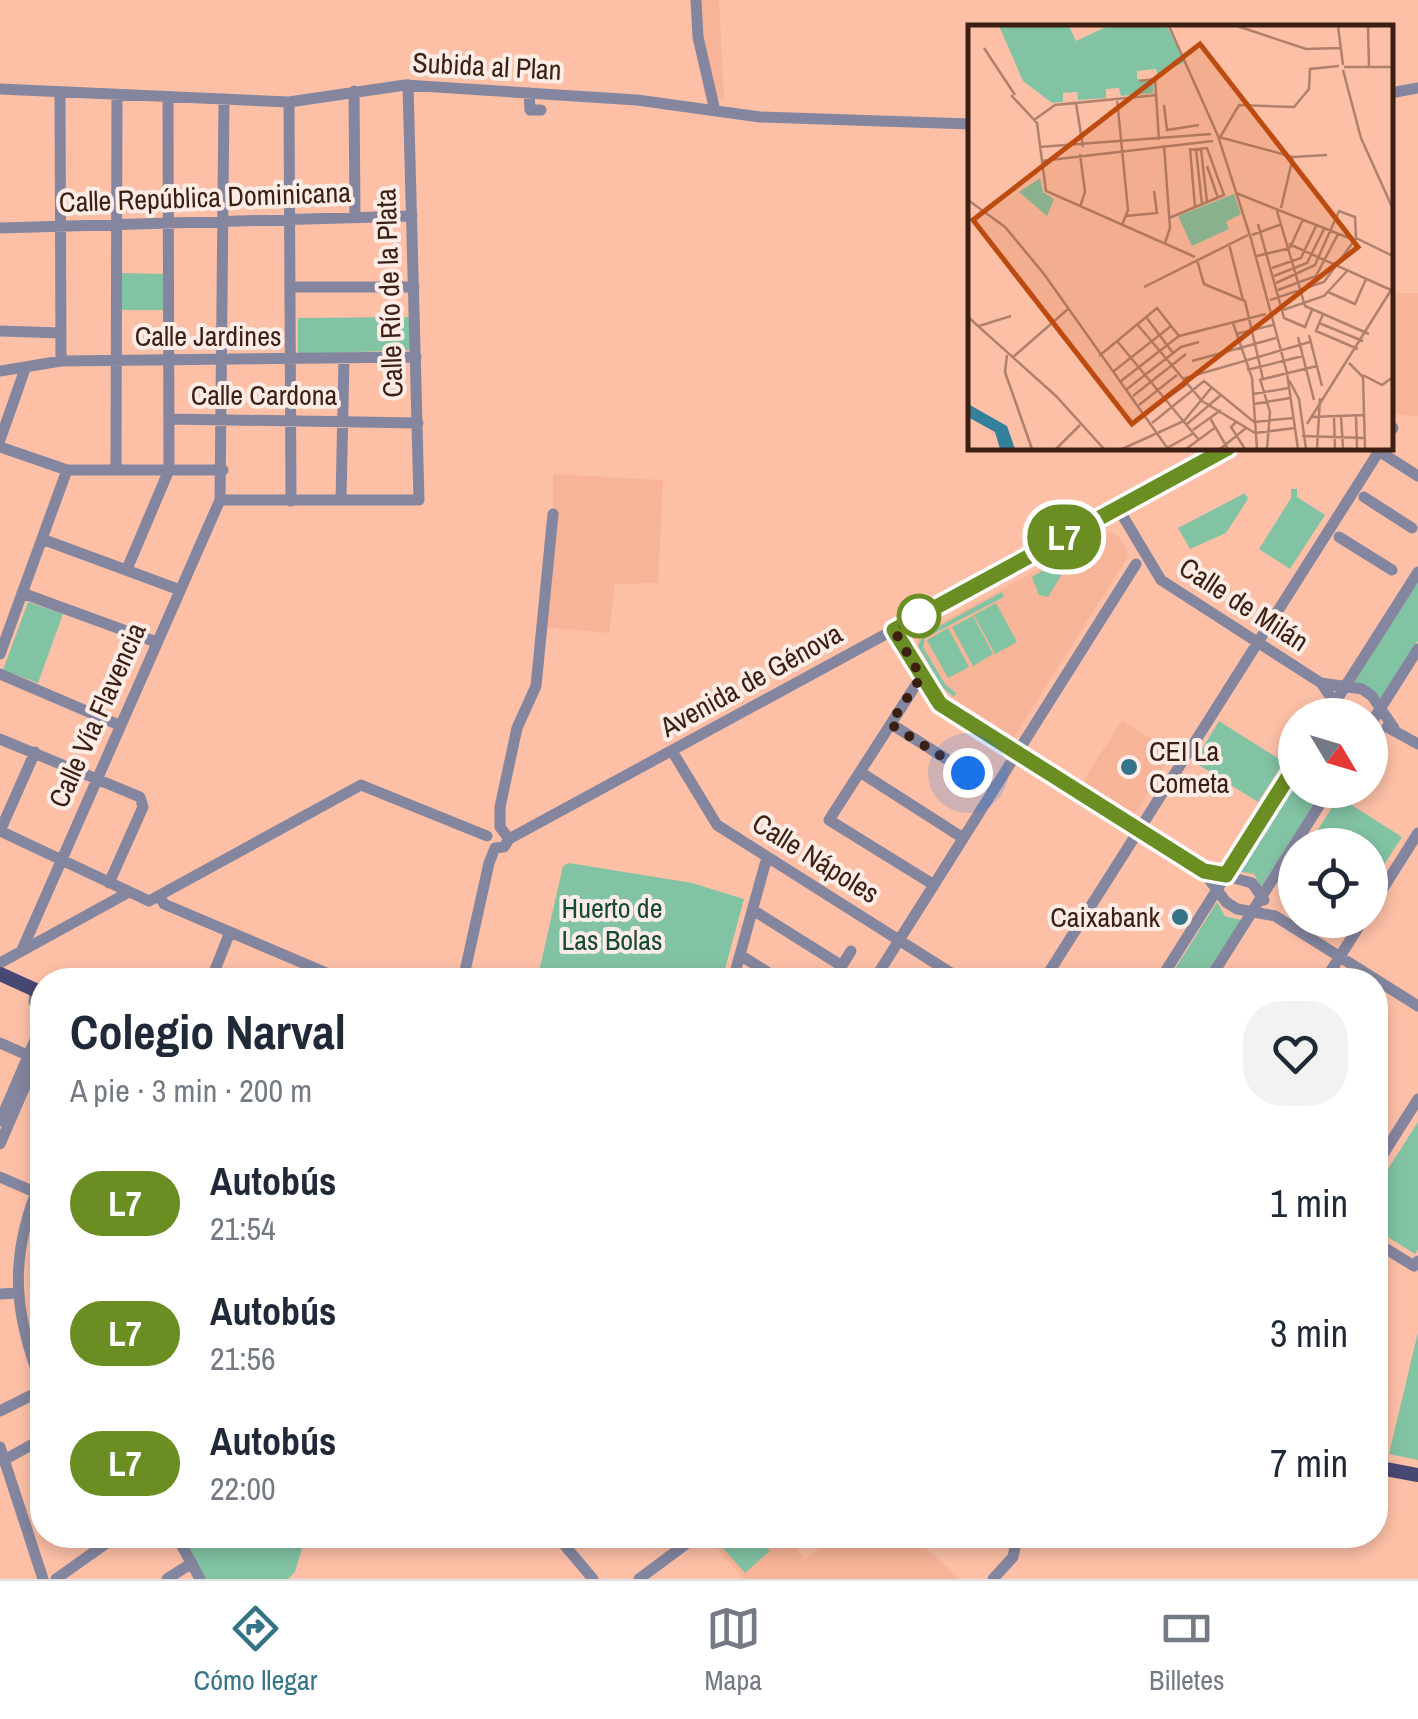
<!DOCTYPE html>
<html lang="es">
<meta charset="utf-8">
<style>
:root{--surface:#fff;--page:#f2f2f3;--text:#1f2937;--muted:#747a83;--line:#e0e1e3;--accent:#347388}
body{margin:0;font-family:"Archivo Narrow",sans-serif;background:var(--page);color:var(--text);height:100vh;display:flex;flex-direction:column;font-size:38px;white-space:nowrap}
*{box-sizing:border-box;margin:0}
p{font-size:32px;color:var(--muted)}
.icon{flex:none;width:55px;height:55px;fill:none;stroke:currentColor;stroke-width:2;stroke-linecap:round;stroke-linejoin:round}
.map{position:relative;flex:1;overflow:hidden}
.sheet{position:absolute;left:30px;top:968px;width:1358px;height:580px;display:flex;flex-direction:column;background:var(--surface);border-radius:40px;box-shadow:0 5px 15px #0003}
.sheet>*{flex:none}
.badge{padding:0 20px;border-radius:32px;font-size:35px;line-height:65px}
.needle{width:65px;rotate:128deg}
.controls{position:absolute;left:1278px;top:698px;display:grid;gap:20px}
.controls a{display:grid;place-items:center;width:110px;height:110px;border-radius:50%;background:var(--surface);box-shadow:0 5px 15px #0003;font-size:50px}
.you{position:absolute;width:50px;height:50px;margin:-25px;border:8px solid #fff;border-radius:50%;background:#1a73e8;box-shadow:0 0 0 15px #1a73e833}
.map>.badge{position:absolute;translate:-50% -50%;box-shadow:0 0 0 5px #fff}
.round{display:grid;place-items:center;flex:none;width:105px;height:105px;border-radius:40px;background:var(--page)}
.overview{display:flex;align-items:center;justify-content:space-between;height:170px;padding:0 40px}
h1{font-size:48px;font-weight:700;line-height:75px}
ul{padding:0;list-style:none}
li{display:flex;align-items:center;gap:30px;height:130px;padding:0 40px}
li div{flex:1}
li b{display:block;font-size:38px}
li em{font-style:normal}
li .badge{min-width:110px;font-weight:700;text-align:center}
.dock{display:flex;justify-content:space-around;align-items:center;height:140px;border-top:2px solid var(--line);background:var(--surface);font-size:28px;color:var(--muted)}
.dock a{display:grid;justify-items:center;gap:5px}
.dock .active{color:var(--accent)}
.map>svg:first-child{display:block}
.built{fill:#f7b498}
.green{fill:#82c3a4}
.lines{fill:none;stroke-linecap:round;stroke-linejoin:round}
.minor{stroke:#84869f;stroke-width:11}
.major{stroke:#484874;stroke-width:14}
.line-casing{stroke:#fff;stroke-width:22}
.line{stroke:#6b8e23;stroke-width:15}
.walk{stroke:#3c1f13;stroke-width:10;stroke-dasharray:0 18}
.stop-dot{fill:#fff;stroke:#6b8e23;stroke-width:5}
.poi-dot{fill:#347388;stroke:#fdede6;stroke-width:4}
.labels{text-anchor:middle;stroke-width:8;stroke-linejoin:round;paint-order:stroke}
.street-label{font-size:28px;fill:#3c1f13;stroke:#fdede6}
.poi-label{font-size:28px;fill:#3c1f13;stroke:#fdede6;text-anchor:start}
.park-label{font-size:28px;fill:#144b35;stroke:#fdede6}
.inset-road{fill:none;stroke:#b0806c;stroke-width:2.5}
.view{fill:#bd4a0e;fill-opacity:0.15;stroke:#bd4a0e;stroke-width:5}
.inset-edge{fill:none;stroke:#3c1f13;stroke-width:5}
</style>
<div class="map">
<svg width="1418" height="1579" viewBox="0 0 1418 1579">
<rect width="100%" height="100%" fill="#fdc0a7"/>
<path class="built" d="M696 0H719L724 99H711Z
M1391 293H1418V416L1391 414Z
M553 474 663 480 658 583 615 584 609 633 539 627 553 514Z
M1107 532 1119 536 1129 555 1014 737 941 690 917 646 920 634Z
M1122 720 1174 753 1135 814 1083 781Z
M788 1535 804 1559 841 1535H937L923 1545 959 1579H744L707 1537Z"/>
<path class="green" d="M120 273 165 274V310H120Z
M415 317 416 350 298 354V318Z
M1291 489H1297V497L1325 515 1290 569 1259 549 1291 498Z
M1245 493 1248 499 1226 533 1190 549 1178 528Z
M1076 551 1048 597 1039 595 1032 577Z
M1418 580V641L1381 698 1354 683Z
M1002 592 1004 597 925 638 923 647 945 684 956 693 954 697 942 687 918 646 923 635Z
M28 602 63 614 38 683 3 670Z
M996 603 1017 642 995 654 974 615Z
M973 616 993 654 973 666 952 627Z
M948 628 969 667 948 678 927 640Z
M1219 721 1284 762 1258 802 1194 762Z
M1295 776V790H1323L1261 887 1254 874 1235 871Z
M1339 797 1402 837 1376 877 1370 873V845H1325L1313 837Z
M569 863 692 883 744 899 722 980H537L563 866Z
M1217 902 1225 916 1241 920 1203 980H1168Z
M1418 1122V1249L1415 1254 1375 1229V1189Z
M1418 1332V1460L1389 1454Z
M180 1535H306L295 1572 288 1579H205Z
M755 1535 770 1551 745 1573 713 1537Z"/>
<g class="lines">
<path class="minor" d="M696 0 698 37 715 111
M0 89 289 102 405 85 637 100 760 117 971 124
M354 91 355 217
M60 92 61 361
M529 93 530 110H541
M1390 93 1418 88
M289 102 291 501
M0 228 412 216
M293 287H414
M0 331 61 333
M0 371 61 361 416 357
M169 419 418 423
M1390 432 1393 428
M0 440 25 369
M0 447 67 470H223
M1374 448 1418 476
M116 470 117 94
M1364 497 1412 528
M220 500H419L408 85
M341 500 344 359
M1118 508 1161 580 1321 683 1362 689 1372 696 1394 728
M1339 537 1392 570
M42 539 180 590
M127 569 169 470 168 97
M22 593 156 642
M894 630 941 704 1203 871 1226 902 1237 909 1275 916 1418 1006
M0 654 67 470
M0 674 119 725
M921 677 829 820 934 885
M1321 683 1343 715
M1327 715 1418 572
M891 724 994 789
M1370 725 1418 649
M1387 727 1418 744
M0 739 140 797 143 807 109 883
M672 751 717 825 962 980
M860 772 963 838
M0 831 149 901 361 785 487 836
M0 831 35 752
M509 839 1228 448
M1223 875 1252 883 1264 900
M160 897 164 904 343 980
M1370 909 1418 833
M753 910 842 966
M22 950 220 500 224 99
M740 955 780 980
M0 963 129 892
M211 980 230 932
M463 980 489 863 495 848 504 847 509 839 500 827V807L517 728 536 686 553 514
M733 980 767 857
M833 980 851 951
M874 980 1136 564
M1044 980 1381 448
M1160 980 1295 766
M1209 980 1329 790
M1325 980 1363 920
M35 989 34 1002 42 1011
M0 1043 34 1058
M0 1121 42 1024
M0 1144 42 1047
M1375 1167 1418 1099
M0 1177 39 1194
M42 1178C9 1253 12 1310 42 1385
M1375 1242 1414 1266 1418 1261
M0 1294 17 1293
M0 1411 42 1390
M0 1447 43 1579
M4 1460 42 1439
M176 1535 200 1579
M556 1535 593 1579
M56 1579 118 1535
M167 1579 192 1563
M639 1579 698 1535
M993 1579 1013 1557 1016 1542 1012 1535"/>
<path class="major" d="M0 974 42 993
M1375 1467 1418 1475"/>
</g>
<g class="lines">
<defs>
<path id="line" d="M1228 448 894 630 940 704 1204 871 1226 875 1295 766"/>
</defs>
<use href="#line" class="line-casing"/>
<use href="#line" class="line"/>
<path class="walk" d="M919 616 894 630 921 677 890 724 968 773"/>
</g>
<circle class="stop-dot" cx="919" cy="616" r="20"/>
<g class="poi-dot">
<circle cx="1129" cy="767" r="10"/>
<circle cx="1180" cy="917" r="10"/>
</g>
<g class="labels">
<g class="street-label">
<text transform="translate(487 66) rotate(3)" y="10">Subida al Plan</text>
<text transform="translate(205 197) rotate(-2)" y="10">Calle República Dominicana</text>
<text transform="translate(389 293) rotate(-92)" y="10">Calle Río de la Plata</text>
<text x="208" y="346">Calle Jardines</text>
<text x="264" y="405">Calle Cardona</text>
<text transform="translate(1244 604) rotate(33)" y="10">Calle de Milán</text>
<text transform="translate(751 680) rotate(-29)" y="10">Avenida de Génova</text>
<text transform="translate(97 715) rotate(-66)" y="10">Calle Vía Flavencia</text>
<text transform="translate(816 858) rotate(32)" y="10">Calle Nápoles</text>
</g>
<g class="poi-label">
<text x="1149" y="761">CEI La<tspan x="1149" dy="32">Cometa</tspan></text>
<text x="1160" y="927" text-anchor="end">Caixabank</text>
</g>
<g class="park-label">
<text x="612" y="918">Huerto de<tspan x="612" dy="32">Las Bolas</tspan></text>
</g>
</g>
<g transform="translate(968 25)">
<rect width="425" height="425" fill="#fdc0a7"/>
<path d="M31 1H101L108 16 140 1H199L217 37 189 49 188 44 169 46V54L185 55V68L153 71 151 63 138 64V73L110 75 109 67 95 68V77L84 78 55 56ZM72 153 75 167 86 174 79 191 51 167ZM266 169 273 189 258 197 261 204 224 221 210 191Z" fill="#82c3a4"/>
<path d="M0 379 39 401 47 424H32L27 407 0 392Z" fill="#328099"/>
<path class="inset-road" d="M201 1 250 111 284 217M269 1 338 24 372 23M370 1 375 40M400 1 401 42M16 23 47 70M376 42H425M375 45 393 113 425 184M171 56 187 54 191 115M43 70 69 98 78 166 227 232M149 74 160 185 154 200M108 78 115 122M196 80 199 105 231 100M66 95 87 80 189 70M251 112 325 132 359 130M251 114 271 80 326 82 341 64 342 44 371 41M196 120 202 203 197 218M71 122 243 109M222 123 227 182M228 124 234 180M233 124 239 177M73 136 245 116M239 141 250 173M268 168 386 215M0 175 37 202 76 249 200 424M112 182 117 167 112 129M313 183 325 132M309 186 337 281 401 309M158 191 189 188 186 166M201 193 256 170 239 123 222 125M290 199 316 293 337 302 344 285M284 210 314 199M388 213 425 231M283 214 319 348 330 424M261 219 275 275M321 219 423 265M322 223 335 194M289 231 322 223M229 235 236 259 277 276 295 354M304 243 333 233 348 201M306 251 339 238 356 204M176 262 280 210M310 265 348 251 370 209M360 267 387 279 398 254M302 275 356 257 388 213 387 192 371 186 347 240 308 258M315 285 356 271 379 246M355 289 348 306 390 324M0 292 88 371 136 424M178 292 205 328M265 298 284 353 289 424M351 298 395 316M169 299 234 376 287 408M11 301 43 291M268 309 305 300M341 310 354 361M330 312 346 375M149 316 231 415M39 330 37 347 64 424M131 331 189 283 211 311M44 333 100 284M224 336 308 313M381 338 395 352 397 424M279 345 335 331M146 346 203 301M395 350 414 360 425 352M214 354 342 317M292 354 302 387 299 424M291 355 349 341M321 355 331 374 338 424M153 356 211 311 298 289M159 364 213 322 231 317M285 369 321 363M165 371 218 329M286 379 322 373M171 380 209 350M177 389 219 359M388 391 389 424M343 392 396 390M373 392 375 423M242 393 260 424M366 393 367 424M268 397 263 402 277 424M184 398 236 356 286 397 325 393M219 399 253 370M339 399 425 262M225 405 253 385M287 408 327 403M334 411 397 413M199 423 226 408M88 424 112 400M154 424 216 396 244 362M218 424 248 402M252 424 278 403M349 424 352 373"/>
<path class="view" d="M232 19 390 222 164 399 5 195Z"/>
<rect width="425" height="425" class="inset-edge"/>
</g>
</svg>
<div class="controls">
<a><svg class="needle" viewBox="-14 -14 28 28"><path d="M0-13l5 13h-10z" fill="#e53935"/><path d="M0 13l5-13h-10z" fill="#747a83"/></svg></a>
<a><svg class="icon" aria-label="locate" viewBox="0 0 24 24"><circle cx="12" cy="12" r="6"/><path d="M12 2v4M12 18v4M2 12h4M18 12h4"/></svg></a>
</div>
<div class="you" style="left:968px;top:773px"></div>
<b class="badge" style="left:1064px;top:537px;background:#6b8e23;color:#fff">L7</b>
<section class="sheet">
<div class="overview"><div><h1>Colegio Narval</h1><p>A pie · 3 min · 200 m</p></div><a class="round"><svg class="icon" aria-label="heart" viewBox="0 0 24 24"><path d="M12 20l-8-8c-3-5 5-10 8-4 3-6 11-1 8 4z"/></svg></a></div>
<ul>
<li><span class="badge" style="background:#6b8e23;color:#fff">L7</span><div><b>Autobús</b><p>21:54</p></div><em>1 min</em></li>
<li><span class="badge" style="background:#6b8e23;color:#fff">L7</span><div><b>Autobús</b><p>21:56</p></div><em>3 min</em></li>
<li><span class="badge" style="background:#6b8e23;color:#fff">L7</span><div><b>Autobús</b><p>22:00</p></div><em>7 min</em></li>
</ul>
</section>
</div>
<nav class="dock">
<a class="active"><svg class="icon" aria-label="directions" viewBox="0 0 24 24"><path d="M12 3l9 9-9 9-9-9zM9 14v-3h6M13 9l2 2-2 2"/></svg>Cómo llegar</a>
<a><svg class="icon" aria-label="map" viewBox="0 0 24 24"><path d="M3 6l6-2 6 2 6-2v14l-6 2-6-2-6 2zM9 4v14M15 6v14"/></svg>Mapa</a>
<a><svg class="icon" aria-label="tickets" viewBox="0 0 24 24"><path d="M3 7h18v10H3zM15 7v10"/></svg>Billetes</a>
</nav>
